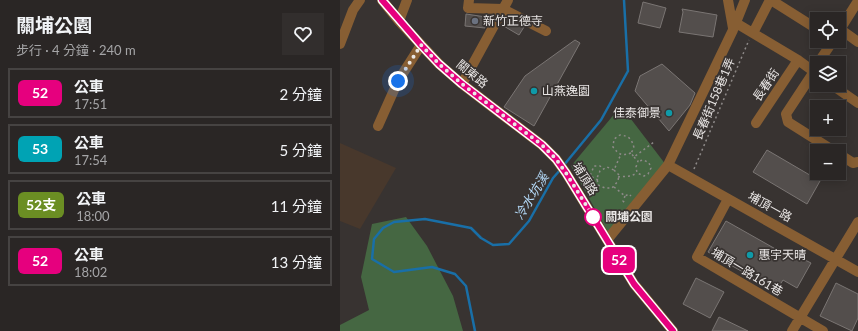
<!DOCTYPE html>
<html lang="zh-TW">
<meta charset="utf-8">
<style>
:root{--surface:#2a2625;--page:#322e2d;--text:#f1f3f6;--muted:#a5a5a7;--line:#464342}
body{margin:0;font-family:Lato,"Noto Sans TC",sans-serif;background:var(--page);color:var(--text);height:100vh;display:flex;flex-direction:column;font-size:15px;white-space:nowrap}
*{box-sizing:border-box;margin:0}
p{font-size:13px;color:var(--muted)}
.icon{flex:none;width:22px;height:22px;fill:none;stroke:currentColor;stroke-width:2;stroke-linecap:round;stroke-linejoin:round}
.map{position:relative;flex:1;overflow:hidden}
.details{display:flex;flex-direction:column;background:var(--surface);width:340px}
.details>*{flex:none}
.badge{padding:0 8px;border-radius:6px;font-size:14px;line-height:26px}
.fabs{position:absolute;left:470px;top:12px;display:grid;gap:8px}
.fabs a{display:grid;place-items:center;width:36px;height:36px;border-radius:0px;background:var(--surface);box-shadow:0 2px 10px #0003,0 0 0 1px var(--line);font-size:20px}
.you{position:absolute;width:20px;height:20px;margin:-10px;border:3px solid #fff;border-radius:50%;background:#1a73e8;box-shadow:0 0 0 6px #1a73e833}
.map>.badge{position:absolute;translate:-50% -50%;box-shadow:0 0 0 2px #fff}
.round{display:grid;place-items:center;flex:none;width:42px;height:42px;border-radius:0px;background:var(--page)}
.summary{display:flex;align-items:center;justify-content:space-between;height:68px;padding:0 16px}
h1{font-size:19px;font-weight:700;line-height:30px}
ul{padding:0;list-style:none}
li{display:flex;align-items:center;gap:12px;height:50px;margin:0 8px 6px;padding:0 8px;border:2px solid var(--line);border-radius:0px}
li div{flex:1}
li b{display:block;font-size:15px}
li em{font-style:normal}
li .badge{min-width:44px;font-weight:700;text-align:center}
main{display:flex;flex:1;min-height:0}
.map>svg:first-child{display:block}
.industrial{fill:#48382c}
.green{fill:#456742}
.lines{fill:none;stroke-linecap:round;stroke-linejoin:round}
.stream{stroke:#196fa7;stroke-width:2.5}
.building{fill:#534e4c;stroke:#7a7573}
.path{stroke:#8e8a89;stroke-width:1.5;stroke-dasharray:2 3;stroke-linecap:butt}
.minor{stroke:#875e33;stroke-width:10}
.line-casing{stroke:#fff;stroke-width:9}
.line{stroke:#e6007e;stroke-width:6}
.walk{stroke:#eae7e6;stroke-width:4;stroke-dasharray:0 7.2}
.worship-dot{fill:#6b7280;stroke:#383331;stroke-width:1.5}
.culture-dot{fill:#0f9aa8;stroke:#383331;stroke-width:1.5}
.stop-dot{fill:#fff;stroke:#e6007e;stroke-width:2}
.labels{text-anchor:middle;stroke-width:3.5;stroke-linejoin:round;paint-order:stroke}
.poi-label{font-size:12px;fill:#eae7e6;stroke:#383331;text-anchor:start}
.street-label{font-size:12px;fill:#eae7e6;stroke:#383331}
.stop-label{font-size:12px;font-weight:bold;fill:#eae7e6;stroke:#383331;text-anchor:start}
.water-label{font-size:13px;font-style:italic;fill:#b4daf9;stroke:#383331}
</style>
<main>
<section class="details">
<div class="summary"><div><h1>關埔公園</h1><p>步行 · 4 分鐘 · 240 m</p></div><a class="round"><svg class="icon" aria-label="heart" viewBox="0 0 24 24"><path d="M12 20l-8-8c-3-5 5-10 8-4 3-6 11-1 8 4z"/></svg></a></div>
<ul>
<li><span class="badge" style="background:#e6007e;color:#fff">52</span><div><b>公車</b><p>17:51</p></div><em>2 分鐘</em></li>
<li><span class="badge" style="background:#00a3b4;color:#fff">53</span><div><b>公車</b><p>17:54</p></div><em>5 分鐘</em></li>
<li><span class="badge" style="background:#6b8e23;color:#fff">52支</span><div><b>公車</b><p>18:00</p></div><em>11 分鐘</em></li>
<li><span class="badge" style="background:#e6007e;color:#fff">52</span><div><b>公車</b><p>18:02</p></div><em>13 分鐘</em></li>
</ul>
</section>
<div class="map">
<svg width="518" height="331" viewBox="0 0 518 331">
<rect width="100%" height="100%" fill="#383331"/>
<path class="industrial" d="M0 143 56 168 20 229 0 221Z"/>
<path class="green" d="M281 106 326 165 269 234 231 166Z
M66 217 87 246 113 296 123 331H0V325L29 310 21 277 32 224Z"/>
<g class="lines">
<path class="stream" d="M224 165 261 120 288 71 284 0
M135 331 126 286 115 274 92 267 54 272 32 259 34 239 43 228 54 222 85 219 131 228 141 238 153 245 169 244 189 221 213 178 221 169"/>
</g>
<path class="building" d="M303 2 326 8 320 28 298 23Z
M342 9 377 15 373 37 339 32 343 12Z
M126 14 146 17 145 28 125 26Z
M166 18 184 27 179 35 162 25Z
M235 40 240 43 194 126 164 107 185 76Z
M322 64 355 93 350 105 329 131 295 91 300 76Z
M427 150 480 181 467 204 413 172Z
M386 221 455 260 457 256 471 263 457 288 443 280 436 291 368 252Z
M356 278 384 292 370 318 343 304Z
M496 283 518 294V318L512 331 480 316Z
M379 317 408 331H372Z"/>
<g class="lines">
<path class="path" d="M291 153C282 156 279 155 273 147L274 139 280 135C289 136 292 139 294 148L291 153 294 157 314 142
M294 157 298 161 296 167 297 173 304 176 308 174 311 168 309 163 304 160 298 161
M354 169 409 40
M274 170 279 175 278 181 272 188H265L258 185 257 178 260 171 267 167 274 170 281 154
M238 175 250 176
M278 177 291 176 297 173
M258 180 250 176 254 166H260L264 169
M274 187 285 196 289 194 291 196
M285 196 283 201 285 203"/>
<path class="minor" d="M42 0 59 21 99 64 122 84 202 145 216 159 226 173 294 284 333 331
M129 0 128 8 163 9 206 31
M388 0 393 28
M431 0 477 29
M59 21 67 0
M396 23 458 60 473 71V73L477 75
M500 29 518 42
M499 31 518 1
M413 33 430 0
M0 44 13 10 20 0
M478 63 493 41
M473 73 446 114 448 122 494 151
M122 84 168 0
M492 85 518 103
M416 123 458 60
M38 126 58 81 81 45
M499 154 513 163 518 162
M328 165 518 272
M388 199 357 257 483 331
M267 240 328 165 393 30 405 0
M452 331 518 222"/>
</g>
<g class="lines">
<defs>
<path id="line" d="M42 0 81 45 99 64 122 84 202 145 216 159 226 173 294 284 333 331"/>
</defs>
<use href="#line" class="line-casing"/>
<use href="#line" class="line"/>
<path class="walk" d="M58 81 81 45 99 64 122 84 202 145 216 159 226 173 254 218 253 217"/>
</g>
<circle class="worship-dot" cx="135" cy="21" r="4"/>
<g class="culture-dot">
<circle cx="194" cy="91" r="4"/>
<circle cx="329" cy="113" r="4"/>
<circle cx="410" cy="255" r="4"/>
</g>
<circle class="stop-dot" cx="253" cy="217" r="8"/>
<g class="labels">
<g class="poi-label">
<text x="143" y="25">新竹正德寺</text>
<text x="202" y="95">山燕逸園</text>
<text x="321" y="117" text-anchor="end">佳泰御景</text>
<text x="418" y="259">惠宇天晴</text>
</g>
<g class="street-label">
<text transform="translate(132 74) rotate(39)" y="4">關東路</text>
<text transform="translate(426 85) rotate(-56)" y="4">長春街</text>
<text transform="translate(374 99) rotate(-67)" y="4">長春街158巷1弄</text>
<text transform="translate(245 179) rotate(58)" y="4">埔頂路</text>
<text transform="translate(430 207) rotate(29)" y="4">埔頂一路</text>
<text transform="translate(407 272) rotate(31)" y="4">埔頂一路161巷</text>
</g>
<g class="stop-label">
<text x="265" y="221">關埔公園</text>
</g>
<g class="water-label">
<text transform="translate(191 196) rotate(-58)" y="5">冷水坑溪</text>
</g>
</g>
</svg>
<div class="fabs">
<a><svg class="icon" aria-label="locate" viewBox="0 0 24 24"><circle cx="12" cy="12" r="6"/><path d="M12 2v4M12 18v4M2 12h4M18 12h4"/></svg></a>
<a><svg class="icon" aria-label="layers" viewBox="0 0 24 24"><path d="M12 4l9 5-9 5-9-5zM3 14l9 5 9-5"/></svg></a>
<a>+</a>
<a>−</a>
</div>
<div class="you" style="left:58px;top:81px"></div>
<b class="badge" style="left:279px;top:260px;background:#e6007e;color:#fff">52</b>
</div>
</main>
